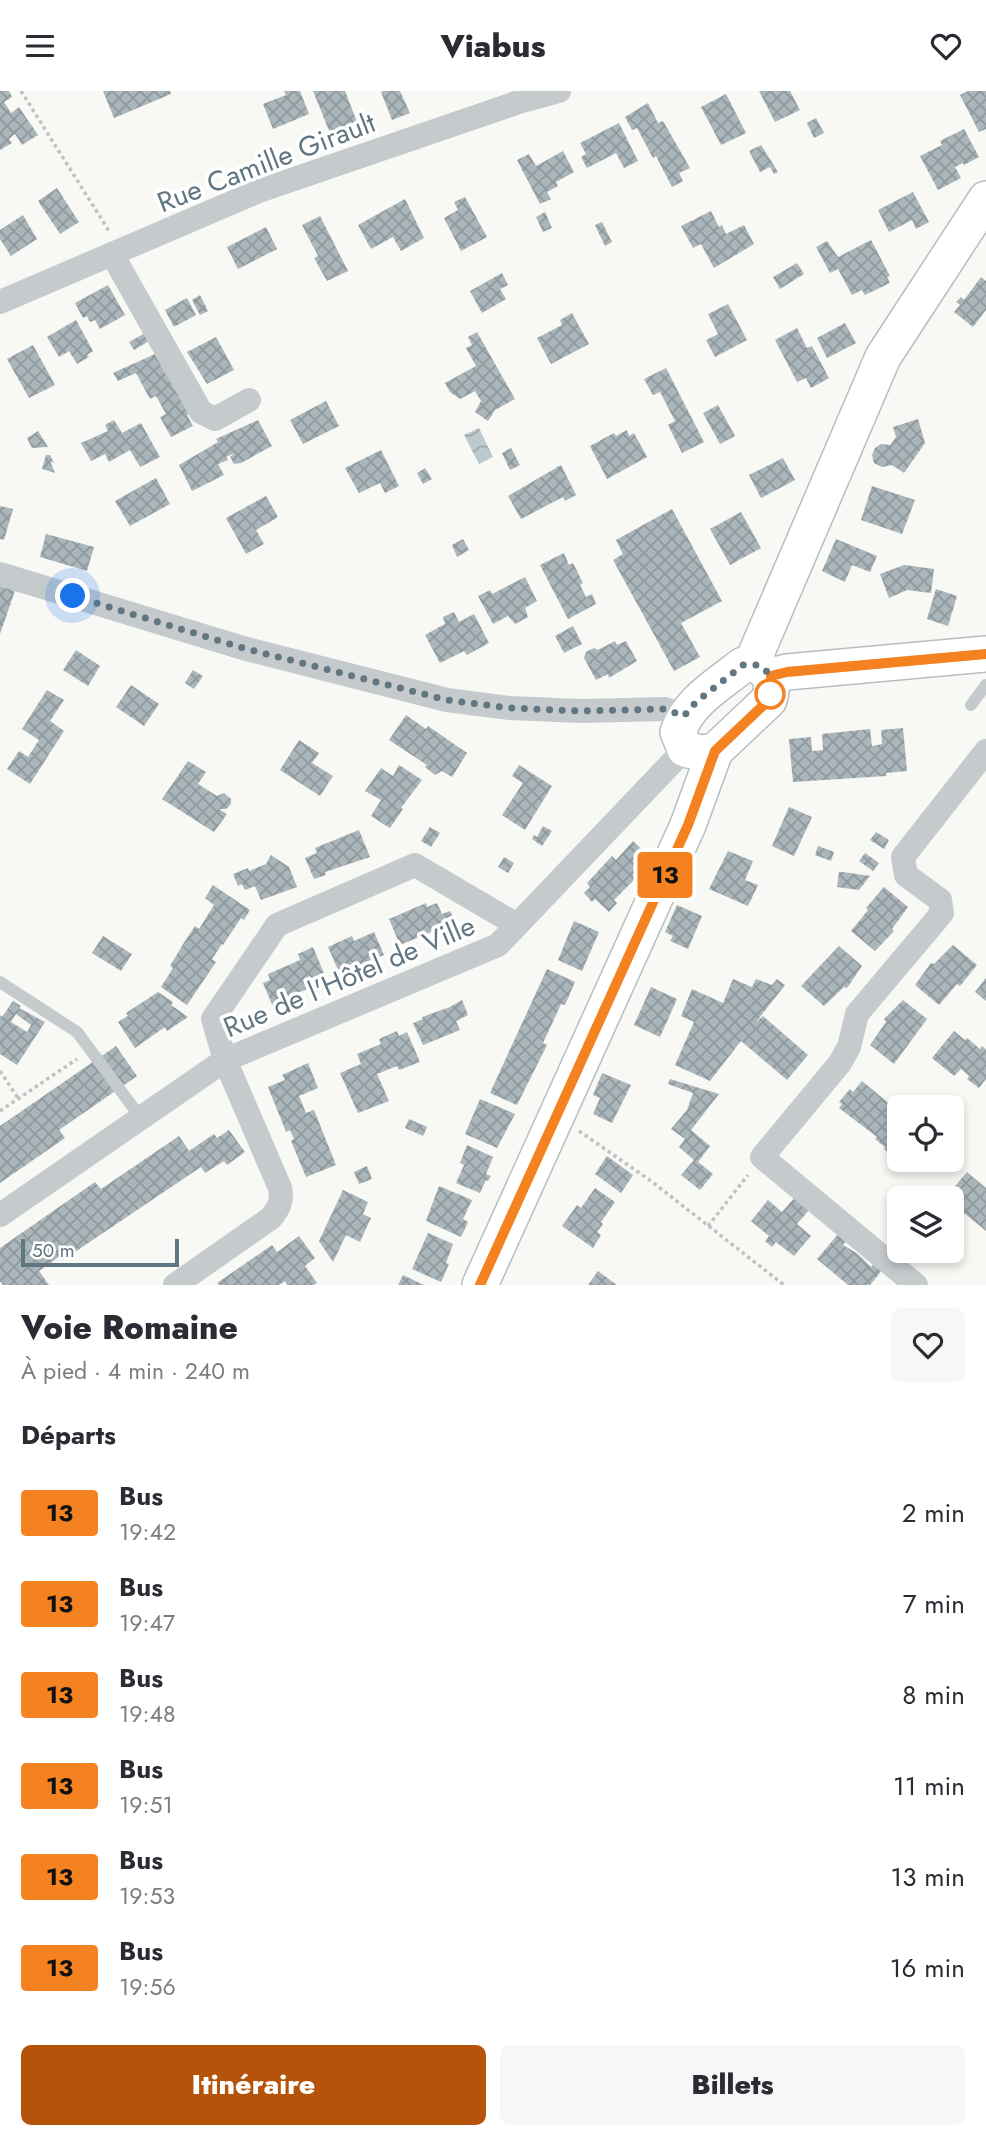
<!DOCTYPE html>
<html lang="fr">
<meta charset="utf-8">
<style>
:root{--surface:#fff;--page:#f7f7f7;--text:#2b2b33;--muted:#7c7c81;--accent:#b45309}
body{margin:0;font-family:Jost,sans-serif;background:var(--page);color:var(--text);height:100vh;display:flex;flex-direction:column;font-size:26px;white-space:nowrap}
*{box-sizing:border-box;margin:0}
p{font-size:23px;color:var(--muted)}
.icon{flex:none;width:38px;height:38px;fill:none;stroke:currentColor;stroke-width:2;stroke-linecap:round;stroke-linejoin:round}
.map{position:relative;height:1194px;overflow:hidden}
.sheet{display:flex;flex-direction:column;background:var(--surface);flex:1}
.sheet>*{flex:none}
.badge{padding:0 14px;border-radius:5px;font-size:24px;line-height:46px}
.fabs{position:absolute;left:887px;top:1004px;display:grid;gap:14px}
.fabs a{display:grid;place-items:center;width:77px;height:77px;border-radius:10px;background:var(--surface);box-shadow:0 4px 10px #0003;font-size:35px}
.scale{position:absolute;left:21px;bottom:18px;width:158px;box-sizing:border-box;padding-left:7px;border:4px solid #617681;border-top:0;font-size:19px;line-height:24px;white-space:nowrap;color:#617681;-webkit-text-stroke:5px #fff;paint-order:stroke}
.you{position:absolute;width:35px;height:35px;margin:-18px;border:5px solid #fff;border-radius:50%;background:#1a73e8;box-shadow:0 0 0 10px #1a73e833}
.map>.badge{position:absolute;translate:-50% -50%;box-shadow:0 0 0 4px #fff}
h2{padding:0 21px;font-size:26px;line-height:63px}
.round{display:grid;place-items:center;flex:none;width:74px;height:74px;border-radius:10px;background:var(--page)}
.head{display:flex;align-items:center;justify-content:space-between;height:119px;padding:0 21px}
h1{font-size:33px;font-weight:800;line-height:52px}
.button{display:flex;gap:14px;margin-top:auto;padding:14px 21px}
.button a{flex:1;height:80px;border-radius:10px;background:var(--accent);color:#fff;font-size:28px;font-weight:800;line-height:80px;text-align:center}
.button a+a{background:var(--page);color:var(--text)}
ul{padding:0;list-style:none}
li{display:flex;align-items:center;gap:21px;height:91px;padding:0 21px}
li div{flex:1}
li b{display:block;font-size:26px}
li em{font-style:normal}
li .badge{min-width:77px;font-weight:700;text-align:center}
header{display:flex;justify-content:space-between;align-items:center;height:91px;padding:0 21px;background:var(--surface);font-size:32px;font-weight:800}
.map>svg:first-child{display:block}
.water{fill:url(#water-waves)}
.building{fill:url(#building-cross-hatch);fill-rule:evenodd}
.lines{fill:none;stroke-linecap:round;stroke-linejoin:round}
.secondary-casing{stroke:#b7bec1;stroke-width:38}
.path{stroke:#bec2c3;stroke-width:3.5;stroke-dasharray:3.5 3.5;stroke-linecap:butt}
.lane{stroke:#c5cacc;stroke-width:12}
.street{stroke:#c5cacc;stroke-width:24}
.secondary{stroke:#fff;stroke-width:35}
.line-casing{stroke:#fff;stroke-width:16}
.line{stroke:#f58220;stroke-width:10}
.walk{stroke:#617681;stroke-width:7;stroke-dasharray:0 12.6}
.stop-dot{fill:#fff;stroke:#f58220;stroke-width:3.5}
.labels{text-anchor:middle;stroke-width:7;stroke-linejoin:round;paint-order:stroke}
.street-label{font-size:28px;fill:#617681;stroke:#fff}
</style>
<header><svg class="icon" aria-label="menu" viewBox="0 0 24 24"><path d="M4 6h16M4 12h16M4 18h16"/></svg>Viabus<svg class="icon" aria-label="heart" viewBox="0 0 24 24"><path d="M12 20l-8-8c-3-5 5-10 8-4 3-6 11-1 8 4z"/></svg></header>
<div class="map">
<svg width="986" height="1194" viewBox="0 0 986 1194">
<defs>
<pattern id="water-waves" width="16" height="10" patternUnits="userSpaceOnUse" patternTransform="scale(1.75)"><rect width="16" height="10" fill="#bccacd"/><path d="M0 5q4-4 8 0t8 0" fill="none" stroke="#9ca9ac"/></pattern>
<pattern id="building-cross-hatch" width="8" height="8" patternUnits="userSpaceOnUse" patternTransform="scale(1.75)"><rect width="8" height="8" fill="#abb6ba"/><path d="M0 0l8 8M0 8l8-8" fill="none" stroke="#8f999d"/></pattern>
</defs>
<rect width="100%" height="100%" fill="#f8f8f5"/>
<path class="water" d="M479 337 493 366 479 373 464 344Z"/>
<path class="building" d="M0 0H9L12 6 4 11 11 22 19 16 38 44 22 54 15 43 9 48 12 52 0 59Z
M103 0H170L171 3 114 27Z
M284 0H300L309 23 273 38 263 13 286 4Z
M313 0H345L357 31 330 42Z
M384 0H400L410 22 392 29 381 1Z
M759 0H790L800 19 775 31Z
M968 0H986V38L979 41 960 4Z
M726 3 746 42 721 54 701 16Z
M648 12 658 32 663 30 690 77 679 82 683 90 672 96 656 65 653 67 637 37 632 39 625 26Z
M816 27 824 42 814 47 807 32Z
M619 32 638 70 624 77 616 62 587 77 581 66 586 63 580 52Z
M964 38 979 66 964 74 963 72 955 76 961 87 938 99 920 65 942 54 940 50Z
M761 54 778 81 774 83 770 76 760 81 749 60Z
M563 60 574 81 556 91 558 95 547 101 551 108 540 113 517 69 529 63 536 75Z
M57 97 79 131 60 143 38 110Z
M913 101 929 131 916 138 912 129 889 141 878 119Z
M465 106 487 146 461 160 444 127 458 119 454 111Z
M405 108 424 147 401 160 393 146 371 158 358 134Z
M711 120 719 136 722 134 726 143 744 134 754 153 714 177 701 153 693 157 681 135Z
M545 121 552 137 543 141 536 126Z
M23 124 37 148 11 165 0 148V139Z
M320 125 348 180 327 190 314 167 318 165 302 134Z
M602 131 612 151 605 155 595 134Z
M266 136 277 158 238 178 227 156Z
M871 149 890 185 887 186 890 192 865 204 862 199 852 204 838 178 830 182 816 156 827 150 838 166Z
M797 172 804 183 780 198 773 186Z
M502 182 508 194 500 198 506 208 482 222 470 200Z
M981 186 986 190V219L973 236 954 221 960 214 956 211 961 206 964 209Z
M108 194 125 224 100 238 95 229 90 231 87 225 83 227 75 212Z
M200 204 208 220 200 224 192 209Z
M187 207 196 224 174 236 165 219Z
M728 213 747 249 715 266 706 249 718 243 708 223Z
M572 222 589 253 551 273 537 247 562 234 560 229Z
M76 229 93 260 87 264 89 266 77 273 69 260 59 266 47 246Z
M845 232 856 252 827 267 817 247Z
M797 237 807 257 812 255 829 287 811 297 806 287 797 291 775 249Z
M477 241 515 308 495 319 488 330 475 321 481 310 475 300 460 308 450 301 445 292 476 275 466 257 472 254 468 246Z
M145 242 149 250 134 259 129 251Z
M216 246 234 279 207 293 187 261Z
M33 254 55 294 29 307 7 268Z
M155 263 167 285 169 284 189 323 187 324 193 335 171 346 160 326 166 323 156 305 150 308 136 282 118 290 113 282Z
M666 277 704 351 682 362 668 334 675 330 660 301 653 304 644 288Z
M326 310 339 335 303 353 290 329Z
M718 314 735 345 720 353 703 322Z
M918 328 925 352 904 382 892 374 882 376 874 372 872 364 875 357 881 353 890 354 896 346 893 336Z
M114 329 122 342 141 332 160 366 140 376 130 359 109 371 105 363 91 370 81 352 108 340 105 334Z
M258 329 272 355 241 372 234 373 230 366 235 362 226 366 228 369 218 373 224 384 192 400 179 374 218 351 216 348Z
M627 339 629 345 634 342 647 366 607 388 590 355 614 342 616 345Z
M38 340 48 356 32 357 27 347Z
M511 357 520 374 510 379 502 362Z
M381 359 399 395 385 402 380 392 359 402 345 377Z
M46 364H50L54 372 50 370 55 382 42 378Z
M783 367 795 389 761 407 749 384Z
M561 374 576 404 565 410 563 406 521 428 508 405Z
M425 377 432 388 423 393 417 382Z
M156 387 170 413 130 435 115 410Z
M872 395 915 409 902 443 861 429Z
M266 405 278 426 256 439 264 453 246 463 226 427Z
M0 415 13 418 4 449 0 448Z
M672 418 722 510 681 532 700 566 674 580 613 469 623 463 616 449Z
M741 421 761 457 730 474 710 438Z
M46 443 94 456 87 480 40 466Z
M463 448 469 459 457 466 452 454Z
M836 448 877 465 870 481 852 474 845 491 822 480Z
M564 462 569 474 573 472 583 492 580 494 586 506 592 503 596 513 568 528 540 474Z
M904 474 934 478 931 502 907 499 889 507 880 483Z
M525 486 537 510 525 517 528 526 515 533 508 525 493 533 478 505 490 499 492 503Z
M0 492 16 497 0 543Z
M936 498 957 505 948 535 927 528Z
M454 521 459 531 474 523 489 552 467 564 464 560 440 572 425 544 445 533 443 526Z
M573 535 582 553 564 562 555 545Z
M615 550 617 554 626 550 637 570 609 587 608 583 596 589 584 567 586 561 594 557 598 559Z
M76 559 100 575 88 595 63 579Z
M193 579 203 585 194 598 185 592Z
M131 594 159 613 144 635 116 616Z
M47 599 64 609 50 630 64 640 30 693 7 678 19 660 28 666 39 649 22 638Z
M406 624 426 638 428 635 467 662 452 686 442 680 435 684 425 676 427 674 389 649Z
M903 637 907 680 886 682V685L793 691 789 648 811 646 812 660 823 659 822 643 870 638 872 655 882 653 881 639Z
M299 649 319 662 312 672 333 685 320 705 280 679Z
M188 670 206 681 198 693 217 705 224 702 231 708V713L226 718H219L227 723 214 741 162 708Z
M399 674 422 689 401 717 403 718 390 737 371 725 381 709 365 700 381 677 393 685Z
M519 674 552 695 525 739 502 724 523 692 512 685Z
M789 716 812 726 794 765 772 755Z
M543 735 552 740 542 755 532 748 534 744 537 746Z
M430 736 440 742 431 756 421 750Z
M359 739 370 766 325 781 326 784 314 788 305 767 317 762 315 757Z
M876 741 889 749 884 758 870 749Z
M633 750 649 765 643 771 645 773 633 785 635 788 614 809 617 812 609 821 595 808 592 811 584 802 590 796 587 792 612 765 616 769Z
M818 755 834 761 831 770 815 764Z
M728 760 753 770 745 789 758 794 748 815 709 798Z
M865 762 879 772 873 780 859 770Z
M271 764 289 776 297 796 261 809 255 795 245 799 242 793 238 795 233 783 248 777 249 780 266 773Z
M504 766 514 772 508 782 498 776Z
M839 781H843L870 785 859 799 837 796Z
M213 794 250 819 244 829 241 827 223 854 222 853 212 868 216 871 187 914 161 896 173 877 170 875 185 850 195 835 199 838 214 814 205 807Z
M884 796 908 816 892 838 894 840 875 860 851 840 868 819 866 817Z
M426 812 427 816 437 812 442 823 450 820 457 834 438 843 436 839 400 854 389 828Z
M677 814 702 825 688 858 670 850 673 845 665 841Z
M574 830 599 841 582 880 558 869Z
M374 841 384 864 359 874 357 871 338 879 328 856 352 845 354 850Z
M103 845 132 863 121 880 92 862Z
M953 854 977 874 960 895 957 893 939 914 915 894 931 872 934 873Z
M839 855 862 875 847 897 844 896 824 915 801 895Z
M313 856 326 887 311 893 312 896 295 903 296 906 273 916 263 892 270 889 268 883 300 869 298 863Z
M547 878 575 891 565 914 561 913 551 935 543 952 547 954 517 1014 490 1002Z
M986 887V910L975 901Z
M733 888 752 896 756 888 772 894 777 888 785 894 756 931 763 925 808 964 787 989 741 950 710 990 675 974 694 931 681 925 692 898 723 912Z
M651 896 677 908 660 946 634 934Z
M158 901 173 911 171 914 188 926 167 940 165 936 135 957 118 931 128 925 126 922Z
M462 909 468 924 456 930 460 939 423 954 413 932 423 928 422 926 450 916Z
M903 909 927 928 894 973 870 954 886 931 884 928Z
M13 910 21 915 19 917 45 931 17 974 0 963V924L2 926ZM16 923 31 934 27 941 11 931Z
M397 940 399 945 407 941 420 971 399 979 397 975 377 983 389 1010 358 1022 340 982 361 973 357 963 381 953 379 948Z
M954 940 965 949 967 947 980 958 982 955 986 959V988L979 997 967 988 969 985 961 978 954 985 932 967Z
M116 955 137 985 59 1039 65 1047 0 1092V1035Z
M308 972 318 997 299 1005 306 1022 314 1019 336 1074 306 1086 291 1050 294 1048 290 1039 286 1041 268 996 285 989 282 984Z
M602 982 631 994 612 1032 593 1023 600 1007 593 1004Z
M670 988 719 1003 691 1039 710 1055 698 1071 713 1083 700 1099 681 1084 694 1069 679 1056 685 1048 671 1038 687 1019 693 1002 668 993Z
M862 990 898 1020 900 1069H924L916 1079 914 1076 910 1080 884 1058 885 1056 875 1048 877 1046 839 1017 842 1013 839 1011 850 998 853 1001Z
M480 1008 515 1023 497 1057 465 1043Z
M409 1028 427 1036 423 1045 405 1037Z
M229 1039 245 1061 227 1074 224 1070 205 1082 201 1076 63 1169 60 1165 39 1180 49 1194H3L0 1190V1157L95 1091 101 1098 179 1045 189 1060 214 1043 217 1047Z
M467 1054 493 1066 486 1083 491 1085 488 1090 486 1089 480 1102 456 1092 464 1074 460 1072Z
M607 1065 633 1084 621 1102 595 1083Z
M367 1075 372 1088 359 1093 354 1081Z
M967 1081 986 1097V1140L952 1112V1108H944Z
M439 1095 472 1109 463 1128 468 1131 461 1146 426 1130Z
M595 1097 615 1111 601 1131 603 1133 597 1141 601 1144 593 1157 562 1135 577 1114 581 1117Z
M343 1099 368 1111 363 1123 371 1127 360 1151 346 1144 333 1171 319 1150Z
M795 1106 810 1118 797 1133 811 1145 794 1165 776 1151 772 1156 765 1150 769 1145 751 1130 768 1109 782 1121Z
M428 1142 453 1153 446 1172 449 1173 441 1191 412 1178Z
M839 1142 847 1149 843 1154 858 1163 871 1176 874 1172 883 1178 870 1194H848L817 1168Z
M299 1145 315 1167 305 1175 317 1192 313 1194H287L285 1190 279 1194H219L217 1192 272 1154 277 1161Z
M598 1180 617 1194H588Z
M403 1184 424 1194H398Z"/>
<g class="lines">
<defs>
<path id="secondary" d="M752 572 883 266 986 108
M752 572C770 580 775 590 769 609L715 660 700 662 685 658 678 641C689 610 718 594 743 574Z
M771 585 787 581 986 563
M480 1194 688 734 715 660"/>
</defs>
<use href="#secondary" class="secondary-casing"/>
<path class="path" d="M21 0 109 140
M0 980 18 1007
M0 1020 77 968
M579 1040 651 1090 784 1194
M708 1135 748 1084"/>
<path class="lane" d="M971 614 986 594
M0 891 77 941 141 1027"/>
<path class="street" d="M112 163 201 321 215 328 249 309
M0 211 259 100 519 11 559 0
M0 483 243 557 447 609 510 617 581 620 665 618 684 625
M0 1124 225 969 498 854 685 658
M175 1194 271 1127C279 1117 283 1109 280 1097L225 969 213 928 277 834 415 774 517 834
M916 1194 762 1066 840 972 849 956 857 923 942 822 940 809 906 784 903 766 986 660"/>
<use href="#secondary" class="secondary"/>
</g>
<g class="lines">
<defs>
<path id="line" d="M480 1194 688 734 715 660 769 609 772 597 771 585 787 581 986 563"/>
</defs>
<use href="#line" class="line-casing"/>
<use href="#line" class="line"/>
<path class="walk" d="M73 505 243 557 447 609 510 617 581 620 665 618 684 625 696 611 743 574C768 570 775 587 769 609L770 603"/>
</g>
<circle class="stop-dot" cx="770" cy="603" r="14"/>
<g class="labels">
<g class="street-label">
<text transform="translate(266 71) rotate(-21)" y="10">Rue Camille Girault</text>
<text transform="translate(349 885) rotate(-23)" y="10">Rue de l'Hôtel de Ville</text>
</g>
</g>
</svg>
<div class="fabs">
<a><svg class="icon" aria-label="locate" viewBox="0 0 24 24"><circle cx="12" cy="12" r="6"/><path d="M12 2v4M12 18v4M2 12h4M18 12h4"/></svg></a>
<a><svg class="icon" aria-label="layers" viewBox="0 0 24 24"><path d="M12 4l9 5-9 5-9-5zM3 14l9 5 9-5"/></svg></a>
</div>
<div class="scale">50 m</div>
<div class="you" style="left:73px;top:505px"></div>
<b class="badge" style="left:665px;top:784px;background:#f58220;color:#111">13</b>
</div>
<section class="sheet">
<div class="head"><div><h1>Voie Romaine</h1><p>À pied · 4 min · 240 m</p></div><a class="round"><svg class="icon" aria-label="heart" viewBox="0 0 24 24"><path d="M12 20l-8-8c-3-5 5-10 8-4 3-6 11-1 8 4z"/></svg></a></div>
<h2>Départs</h2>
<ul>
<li><span class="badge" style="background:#f58220;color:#111">13</span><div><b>Bus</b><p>19:42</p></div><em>2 min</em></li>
<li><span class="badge" style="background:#f58220;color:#111">13</span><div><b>Bus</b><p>19:47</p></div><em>7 min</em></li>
<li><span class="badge" style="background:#f58220;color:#111">13</span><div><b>Bus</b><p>19:48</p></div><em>8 min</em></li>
<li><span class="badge" style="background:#f58220;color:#111">13</span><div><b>Bus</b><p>19:51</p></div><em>11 min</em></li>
<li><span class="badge" style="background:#f58220;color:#111">13</span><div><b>Bus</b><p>19:53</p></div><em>13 min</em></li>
<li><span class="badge" style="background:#f58220;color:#111">13</span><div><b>Bus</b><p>19:56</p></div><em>16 min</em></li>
</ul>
<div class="button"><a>Itinéraire</a><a>Billets</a></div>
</section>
